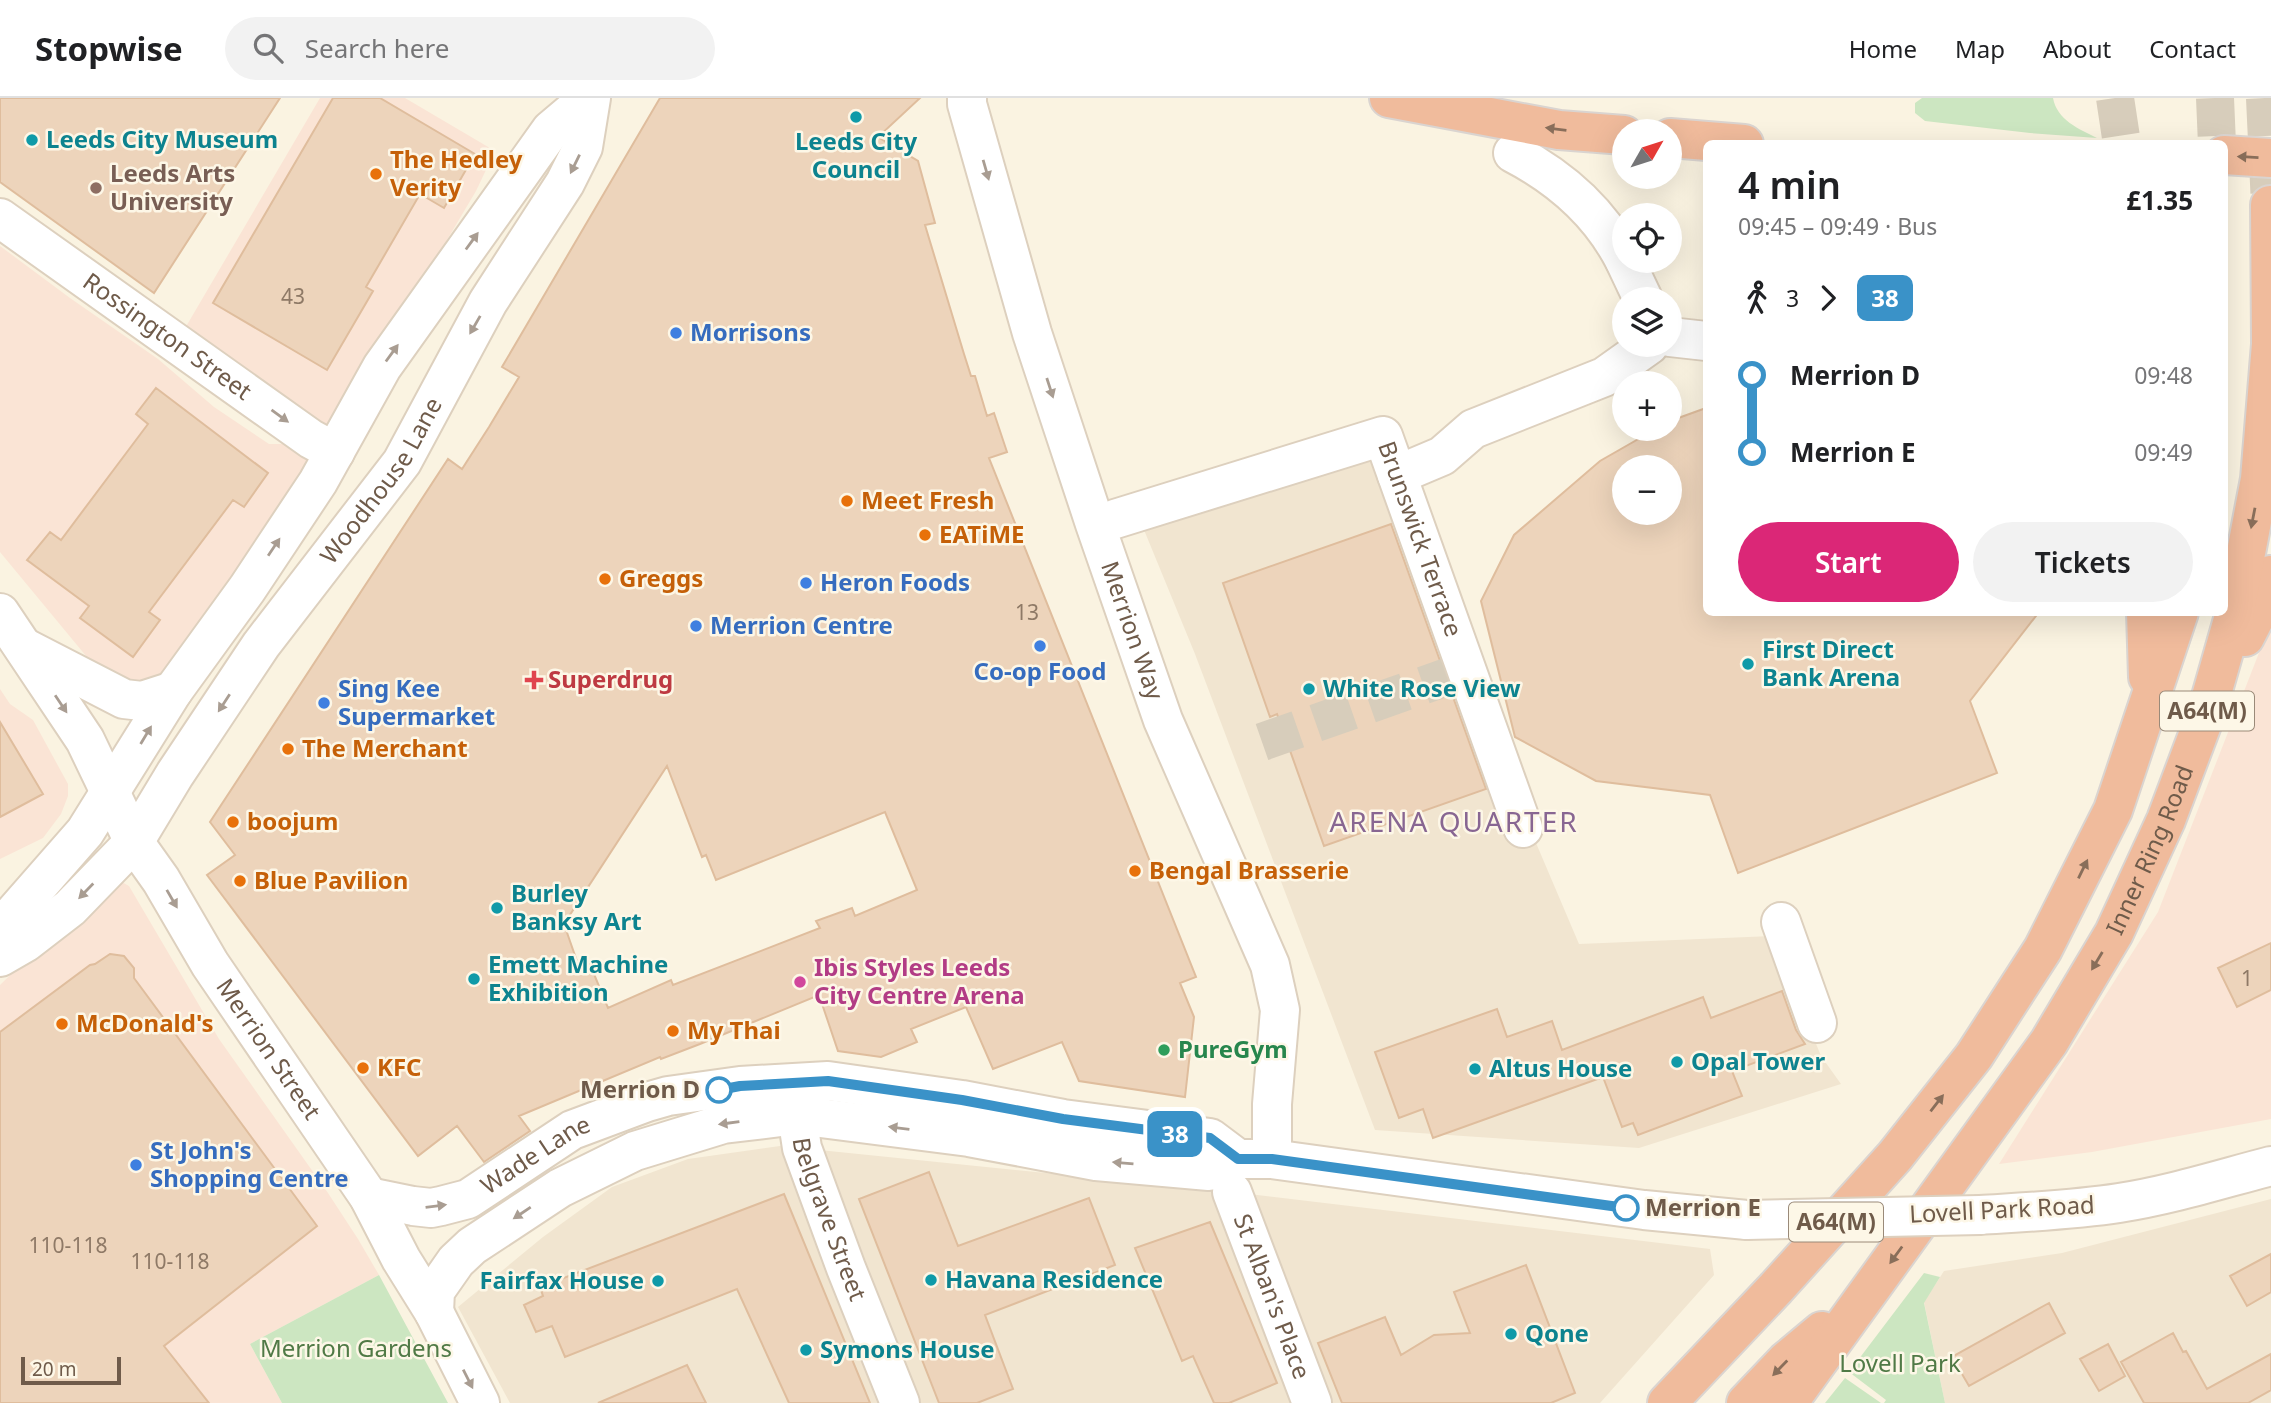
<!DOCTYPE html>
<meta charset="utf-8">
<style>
:root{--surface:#fff;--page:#f2f2f2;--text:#202124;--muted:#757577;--line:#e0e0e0;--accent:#db2777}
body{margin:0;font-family:"Noto Sans",sans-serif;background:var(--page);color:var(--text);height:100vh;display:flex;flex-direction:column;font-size:26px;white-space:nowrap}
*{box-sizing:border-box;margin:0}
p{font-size:23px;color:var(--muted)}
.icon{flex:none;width:38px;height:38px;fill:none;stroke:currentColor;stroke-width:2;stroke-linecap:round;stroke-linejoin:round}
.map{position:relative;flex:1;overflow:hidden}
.drawer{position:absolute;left:1703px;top:42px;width:525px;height:476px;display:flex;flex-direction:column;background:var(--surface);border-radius:10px;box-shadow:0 7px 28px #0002}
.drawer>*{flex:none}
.badge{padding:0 14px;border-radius:10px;font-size:24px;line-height:46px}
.needle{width:46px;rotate:51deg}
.tools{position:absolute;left:1612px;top:21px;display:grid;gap:14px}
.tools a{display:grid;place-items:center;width:70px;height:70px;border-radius:50%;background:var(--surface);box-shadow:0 7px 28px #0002;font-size:35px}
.scale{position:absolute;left:21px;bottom:18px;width:100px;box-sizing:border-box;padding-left:7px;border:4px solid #6f5b4a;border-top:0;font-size:19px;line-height:24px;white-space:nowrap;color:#6f5b4a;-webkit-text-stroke:5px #fdf7e7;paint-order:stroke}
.map>.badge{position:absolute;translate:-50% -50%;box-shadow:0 0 0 4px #fff}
.legs{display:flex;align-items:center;gap:10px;height:77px;padding:0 35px;font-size:23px}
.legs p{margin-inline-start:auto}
.overview{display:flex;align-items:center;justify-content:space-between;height:119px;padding:0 35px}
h1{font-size:38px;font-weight:600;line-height:52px}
.primary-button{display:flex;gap:14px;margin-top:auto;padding:14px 35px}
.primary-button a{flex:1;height:80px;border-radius:42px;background:var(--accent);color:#fff;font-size:28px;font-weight:600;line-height:80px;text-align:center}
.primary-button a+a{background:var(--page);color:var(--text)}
ul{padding:0 35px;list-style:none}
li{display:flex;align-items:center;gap:24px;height:77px;font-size:26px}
li i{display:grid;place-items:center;width:10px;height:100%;margin:0 9px;background:currentColor}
li i::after{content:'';width:18px;height:18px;margin:-9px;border:5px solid;border-radius:50%;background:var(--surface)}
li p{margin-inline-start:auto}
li:first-child i{background:linear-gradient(#0000 50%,currentColor 0)}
li:last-child i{background:linear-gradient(currentColor 50%,#0000 0)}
header{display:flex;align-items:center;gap:42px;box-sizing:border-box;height:98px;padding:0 35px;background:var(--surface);border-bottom:2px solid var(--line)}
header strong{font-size:33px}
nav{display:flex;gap:38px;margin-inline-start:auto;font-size:24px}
.search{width:490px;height:63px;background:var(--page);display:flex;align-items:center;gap:18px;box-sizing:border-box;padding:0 24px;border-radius:38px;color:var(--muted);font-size:26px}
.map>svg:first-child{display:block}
.residential{fill:#f1e5d0}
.commercial{fill:#fae4d5}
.green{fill:#cce6c1}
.building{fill:#edd4bb;stroke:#dfbd9d;stroke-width:2;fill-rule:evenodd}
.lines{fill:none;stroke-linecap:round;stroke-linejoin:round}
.minor-tunnel{stroke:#d7cdbb;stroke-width:38;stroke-dasharray:38 19;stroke-linecap:butt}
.highway-tunnel{stroke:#d7cdbb;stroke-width:38;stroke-dasharray:38 19;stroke-linecap:butt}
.minor-casing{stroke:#ddd0be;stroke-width:42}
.highway-casing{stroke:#dad4d0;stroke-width:42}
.minor{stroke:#fff;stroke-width:38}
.highway{stroke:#f0bb9c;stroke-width:38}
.minor-bridge-casing{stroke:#ddd0be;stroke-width:42;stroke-linecap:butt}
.minor-bridge{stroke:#fff;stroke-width:38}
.oneway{fill:#896e5a}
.oneway2{fill:#a99d92}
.line-1-casing{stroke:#fff;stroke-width:16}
.line-1{stroke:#3a92c8;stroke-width:10}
.culture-dot{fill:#0f9aa8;stroke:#fdf7e7;stroke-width:2.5}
.food-dot{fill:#e8710a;stroke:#fdf7e7;stroke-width:2.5}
.education-dot{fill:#8d6e63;stroke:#fdf7e7;stroke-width:2.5}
.shop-dot{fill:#3f7fe0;stroke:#fdf7e7;stroke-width:2.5}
.health-dot{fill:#e0444e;stroke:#fdf7e7;stroke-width:2.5}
.hotel-dot{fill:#d1479c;stroke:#fdf7e7;stroke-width:2.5}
.leisure-dot{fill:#2e9e5b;stroke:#fdf7e7;stroke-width:2.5}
.stop-1-dot{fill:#fff;stroke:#3a92c8;stroke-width:3.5}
.labels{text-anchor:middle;stroke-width:5;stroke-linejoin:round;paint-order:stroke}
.number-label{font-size:21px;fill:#8e7966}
.shield{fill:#fdf7e7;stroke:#9a8a79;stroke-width:2}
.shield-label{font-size:23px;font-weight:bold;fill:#6f5b4a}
.culture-label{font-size:24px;font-weight:bold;fill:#0d838f;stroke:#fdf7e7;text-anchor:start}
.food-label{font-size:24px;font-weight:bold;fill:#c56008;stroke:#fdf7e7;text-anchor:start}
.education-label{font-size:24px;font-weight:bold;fill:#785e54;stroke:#fdf7e7;text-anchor:start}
.shop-label{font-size:24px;font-weight:bold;fill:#366cbe;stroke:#fdf7e7;text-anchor:start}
.street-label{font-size:24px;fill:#6f5b4a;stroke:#fdf7e7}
.health-label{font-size:24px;font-weight:bold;fill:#be3a42;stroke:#fdf7e7;text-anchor:start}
.hotel-label{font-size:24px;font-weight:bold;fill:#b23c85;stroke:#fdf7e7;text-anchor:start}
.leisure-label{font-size:24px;font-weight:bold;fill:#27864d;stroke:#fdf7e7;text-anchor:start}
.stop-label{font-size:24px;font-weight:bold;fill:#6f5b4a;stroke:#fdf7e7;text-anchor:end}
.park-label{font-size:24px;fill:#507a46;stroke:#fdf7e7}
.quarter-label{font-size:28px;letter-spacing:2px;fill:#886692;stroke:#fdf7e7}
</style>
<header>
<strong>Stopwise</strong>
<div class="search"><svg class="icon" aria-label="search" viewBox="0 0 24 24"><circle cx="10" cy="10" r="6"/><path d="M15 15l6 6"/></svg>Search here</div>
<nav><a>Home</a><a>Map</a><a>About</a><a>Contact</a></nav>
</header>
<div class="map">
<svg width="2271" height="1305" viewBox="0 0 2271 1305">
<rect width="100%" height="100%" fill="#faf3e1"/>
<path class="residential" d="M1372 360 1579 846 1772 838 1821 958 1841 986 1639 1050 1375 1032 1195 556 1142 427Z
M780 1048 1232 1094 1710 1151 1714 1177 1600 1305H510L458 1209 543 1139 612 1089 688 1061Z
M2271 1101V1305H1945L1924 1204 1944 1173 2062 1155Z"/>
<path class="commercial" d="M320 0H405L495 53 476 93 393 233 328 333 184 232Z
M0 148 70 200 158 261 214 309 269 346H288L312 359 264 432 163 576 139 585H123L96 570 0 454Z
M2271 524V1021L2092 1054 1999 1066 2158 814Z
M0 591 10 606 33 622 68 686V698L61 716 43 740 0 761Z
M120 783 129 788 219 941 328 1095 358 1141 379 1177 250 1246 282 1305H0V887L45 843Z"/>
<path class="green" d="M1922 0H2053C2057 22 2079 31 2097 40L2030 35 1925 23 1915 15V5Z
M1924 1175 1940 1179 1924 1205 1945 1305H1884L1886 1302 1849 1274Z
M379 1177 448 1305H282L250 1246Z
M1845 1280 1881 1305H1825Z"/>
<path class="building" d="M0 0H280L154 195 0 84Z
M333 0H380L475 56 444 110 420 96 366 189 373 193 327 272 213 205Z
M660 0H920L878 39 918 63 935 125 925 127 964 256 971 278H975L987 318 994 315 1007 354 989 360 1196 879 1180 885 1194 919 1185 999 1079 983 1062 944 993 971 966 909 911 931 917 944 881 959 838 953 819 897 700 946 661 961 660 959 519 1018 530 1033 484 1064 457 1028 418 1058 207 777 235 757 210 724 448 361 462 371 489 329 519 279 502 269ZM667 668 702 759 706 757 716 782 885 714 917 792 855 818 852 810 816 823 820 830 673 887 671 882 608 910 589 864 579 869 564 826Z
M156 290 268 375 244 409 233 402 149 514 160 522 133 559 80 520 89 508 27 462 50 434 61 442 148 326 136 316Z
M1706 310V514H2039L1970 603 1997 675 1738 775 1710 697 1596 683 1515 639 1481 503 1514 437 1600 363 1656 331H1670V323ZM1624 369H1670V415H1624Z
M1391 426 1486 691 1324 748 1277 616 1270 619 1223 485Z
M0 624 43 696 0 719Z
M2271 845V892L2237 909 2218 870Z
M110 856 124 858 134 870V880L317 1128 164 1248 209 1305H0V934L90 867 95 866Z
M1782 893 1796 932 1805 946 1732 973 1742 998 1638 1037 1633 1025 1622 1029 1603 979 1433 1040 1423 1011 1399 1020 1375 954 1497 911 1507 939 1552 923 1562 952 1703 899 1711 920Z
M929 1074 958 1148 1089 1100 1115 1167 985 1217 1013 1291 977 1305H939L859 1101Z
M784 1096 870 1305H789L737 1191 565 1259 552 1228 536 1234 524 1207 543 1198 540 1189Z
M1210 1124 1277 1285 1229 1305H1214L1193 1258 1182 1263 1135 1150Z
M2271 1156V1194L2247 1208 2230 1178Z
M1526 1167 1575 1295 1551 1305H1342L1318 1245 1385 1219 1401 1257 1434 1237 1470 1235 1454 1194Z
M2049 1205 2065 1235 1969 1288 1952 1259Z
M2173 1235 2183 1254 2186 1253 2207 1291 2271 1256V1292L2248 1305H2144L2121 1264Z
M2108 1246 2125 1278 2099 1293 2080 1261Z
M687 1267 706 1305H598Z"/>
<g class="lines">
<path class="minor-tunnel" d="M1262 644 1467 572"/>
<path class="highway-tunnel" d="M2115 0 2122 46
M2215 0 2217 46
M2265 0 2270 107"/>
<defs>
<g id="minor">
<path id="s1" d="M967 0V6L1032 235 1095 426 1163 622 1270 867 1280 912 1272 1006V1061"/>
<path d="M1513 55C1561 80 1599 113 1624 161"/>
<path id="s2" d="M0 120 311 341 335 354"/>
<path d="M1625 163 1643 201"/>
<path d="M1670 239 1706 243"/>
<path d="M1397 377 1442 358 1473 331 1604 279 1649 247"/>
<path id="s3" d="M1115 421 1383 338 1523 730"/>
<path id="s4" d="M0 515 85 642 134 744 161 782 210 866 369 1099 401 1161 434 1214 480 1305"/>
<path d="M25 550 124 601 142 603 173 593"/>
<path d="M1781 824 1817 925"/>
<path d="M0 831 85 734 173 593 247 491 318 384 382 269 551 32 589 0"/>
<path id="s5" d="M0 859 26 844 70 810 134 744 175 676 261 547 402 364 488 204 565 85 583 49 591 0"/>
<path id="s6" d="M810 997 797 1017 802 1050 846 1170 900 1305"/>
<path id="s7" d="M1232 1094 1312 1305"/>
<path id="s8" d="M369 1099 413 1108 431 1110 441 1108 468 1101 572 1032 647 1004 668 998 740 988 828 983 962 1002 1063 1021 1210 1040 1238 1061"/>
<path d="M1980 1117C2027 1114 2073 1112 2119 1105 2171 1097 2221 1081 2271 1068"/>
<path d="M434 1214 435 1193 456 1163 472 1148 560 1090 635 1053 723 1026 797 1017 969 1039 1096 1063 1209 1073 1238 1061H1272L1644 1112 1747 1122"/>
</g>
<g id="highway">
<path d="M1389 0 1559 32 1624 37"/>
<path d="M1670 40 1744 46"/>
<path d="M2224 57 2271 60"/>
<path d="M2146 514 2148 579"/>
<path d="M2245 539 2263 504 2271 477"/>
<path d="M1667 1305 1776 1190 1895 1058 1974 958 2043 851 2113 712 2179 514"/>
<path d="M1746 1305 1786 1263 1822 1233"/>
<path id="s9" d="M1788 1305 2049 944 2114 835 2166 722 2207 613 2234 518 2260 381 2271 246 2270 107"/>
</g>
</defs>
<use href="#minor" class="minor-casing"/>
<use href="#highway" class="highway-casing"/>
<use href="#minor" class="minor"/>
<use href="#highway" class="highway"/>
<defs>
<path id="minor-bridge" d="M1747 1122 1980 1117"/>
</defs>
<use href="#minor-bridge" class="minor-bridge-casing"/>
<use href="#minor-bridge" class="minor-bridge"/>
</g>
<defs><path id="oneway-solid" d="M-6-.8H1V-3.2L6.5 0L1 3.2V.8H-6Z" transform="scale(1.75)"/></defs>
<g class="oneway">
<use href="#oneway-solid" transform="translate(1556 31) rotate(-173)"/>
<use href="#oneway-solid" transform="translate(2248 59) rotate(-177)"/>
<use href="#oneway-solid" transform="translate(2253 420) rotate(101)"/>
<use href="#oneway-solid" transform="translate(2083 771) rotate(-64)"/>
<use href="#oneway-solid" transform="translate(2097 863) rotate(121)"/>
<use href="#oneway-solid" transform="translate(1937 1005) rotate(-52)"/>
<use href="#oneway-solid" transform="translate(1896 1157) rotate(126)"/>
<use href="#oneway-solid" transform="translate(1780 1270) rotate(134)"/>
</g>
<g class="oneway2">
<use href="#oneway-solid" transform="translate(575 66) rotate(116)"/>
<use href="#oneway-solid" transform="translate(986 72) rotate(74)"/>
<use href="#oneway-solid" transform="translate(472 143) rotate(-54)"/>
<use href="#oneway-solid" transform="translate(475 227) rotate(120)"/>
<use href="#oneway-solid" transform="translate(392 255) rotate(-54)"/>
<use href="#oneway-solid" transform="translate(1050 290) rotate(72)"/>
<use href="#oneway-solid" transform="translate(280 318) rotate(36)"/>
<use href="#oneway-solid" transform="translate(274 449) rotate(-56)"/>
<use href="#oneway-solid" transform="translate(224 605) rotate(123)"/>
<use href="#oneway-solid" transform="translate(61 606) rotate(56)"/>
<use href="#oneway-solid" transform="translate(146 637) rotate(-59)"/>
<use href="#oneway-solid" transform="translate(86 793) rotate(134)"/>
<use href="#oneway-solid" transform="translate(172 801) rotate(60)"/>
<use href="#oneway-solid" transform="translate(729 1025) rotate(172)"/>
<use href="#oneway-solid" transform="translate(899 1030) rotate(-173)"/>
<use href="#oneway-solid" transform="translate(1123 1065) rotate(-175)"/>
<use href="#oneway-solid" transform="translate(436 1108) rotate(-7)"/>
<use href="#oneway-solid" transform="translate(522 1115) rotate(146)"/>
<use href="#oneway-solid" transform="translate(468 1281) rotate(63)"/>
</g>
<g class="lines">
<defs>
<path id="line-1" d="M719 992 740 988 828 983 962 1002 1063 1021 1210 1040 1238 1061H1272L1626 1110"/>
</defs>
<use href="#line-1" class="line-1-casing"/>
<use href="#line-1" class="line-1"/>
</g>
<g class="culture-dot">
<circle cx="856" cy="19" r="7"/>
<circle cx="32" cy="42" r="7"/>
<circle cx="1748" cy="566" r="7"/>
<circle cx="1309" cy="591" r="7"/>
<circle cx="497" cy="810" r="7"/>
<circle cx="474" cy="881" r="7"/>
<circle cx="1677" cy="964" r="7"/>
<circle cx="1475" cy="971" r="7"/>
<circle cx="931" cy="1182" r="7"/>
<circle cx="658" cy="1183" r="7"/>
<circle cx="1511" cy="1236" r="7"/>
<circle cx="806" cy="1252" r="7"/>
</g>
<g class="food-dot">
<circle cx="376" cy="76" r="7"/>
<circle cx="847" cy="403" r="7"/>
<circle cx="925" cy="437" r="7"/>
<circle cx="605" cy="481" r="7"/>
<circle cx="288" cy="651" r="7"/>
<circle cx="233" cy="724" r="7"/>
<circle cx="1135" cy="773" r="7"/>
<circle cx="240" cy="783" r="7"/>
<circle cx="62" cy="926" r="7"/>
<circle cx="673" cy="933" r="7"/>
<circle cx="363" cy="970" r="7"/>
</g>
<circle class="education-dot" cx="96" cy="90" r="7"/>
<g class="shop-dot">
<circle cx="676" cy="235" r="7"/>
<circle cx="806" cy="485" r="7"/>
<circle cx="696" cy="528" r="7"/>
<circle cx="1040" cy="548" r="7"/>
<circle cx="324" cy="605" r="7"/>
<circle cx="136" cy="1067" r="7"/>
</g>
<path class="health-dot" d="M530.5 571.5h7v7h7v7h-7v7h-7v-7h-7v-7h7z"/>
<circle class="hotel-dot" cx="800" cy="884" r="7"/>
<circle class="leisure-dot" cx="1164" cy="952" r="7"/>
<g class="stop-1-dot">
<circle cx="719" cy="992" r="12"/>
<circle cx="1626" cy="1110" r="12"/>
</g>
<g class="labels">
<g class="number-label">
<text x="293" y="206">43</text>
<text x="1027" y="522">13</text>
<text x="2247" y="888">1</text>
<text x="68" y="1155">110-118</text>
<text x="170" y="1171">110-118</text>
</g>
<g class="shield">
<rect x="2160" y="593.5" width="94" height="39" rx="5"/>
<rect x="1789" y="1104.5" width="94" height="39" rx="5"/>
</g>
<g class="shield-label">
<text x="2207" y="621">A64(M)</text>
<text x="1836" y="1132">A64(M)</text>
</g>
<g class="culture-label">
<text x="46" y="50">Leeds City Museum</text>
<text x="856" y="52" text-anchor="middle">Leeds City<tspan x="856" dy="28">Council</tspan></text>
<text x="1762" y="560">First Direct<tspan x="1762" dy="28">Bank Arena</tspan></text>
<text x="1323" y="599">White Rose View</text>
<text x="511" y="804">Burley<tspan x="511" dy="28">Banksy Art</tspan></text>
<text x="488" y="875">Emett Machine<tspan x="488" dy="28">Exhibition</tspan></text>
<text x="1691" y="972">Opal Tower</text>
<text x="1489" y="979">Altus House</text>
<text x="945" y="1190">Havana Residence</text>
<text x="644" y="1191" text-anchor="end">Fairfax House</text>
<text x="1525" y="1244">Qone</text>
<text x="820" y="1260">Symons House</text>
</g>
<g class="food-label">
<text x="390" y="70">The Hedley<tspan x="390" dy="28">Verity</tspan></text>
<text x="861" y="411">Meet Fresh</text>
<text x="939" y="445">EATiME</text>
<text x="619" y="489">Greggs</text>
<text x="302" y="659">The Merchant</text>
<text x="247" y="732">boojum</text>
<text x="1149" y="781">Bengal Brasserie</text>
<text x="254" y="791">Blue Pavilion</text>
<text x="76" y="934">McDonald's</text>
<text x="687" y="941">My Thai</text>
<text x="377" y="978">KFC</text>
</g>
<g class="education-label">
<text x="110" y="84">Leeds Arts<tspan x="110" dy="28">University</tspan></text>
</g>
<g class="shop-label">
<text x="690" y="243">Morrisons</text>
<text x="820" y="493">Heron Foods</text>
<text x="710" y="536">Merrion Centre</text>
<text x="1040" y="582" text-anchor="middle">Co-op Food</text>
<text x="338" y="599">Sing Kee<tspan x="338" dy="28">Supermarket</tspan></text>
<text x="150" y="1061">St John's<tspan x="150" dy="28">Shopping Centre</tspan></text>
</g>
<g class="street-label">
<text dy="8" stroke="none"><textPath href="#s2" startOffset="205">Rossington Street</textPath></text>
<text dy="8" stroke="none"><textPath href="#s5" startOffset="616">Woodhouse Lane</textPath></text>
<text dy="8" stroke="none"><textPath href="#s3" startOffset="390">Brunswick Terrace</textPath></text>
<text dy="8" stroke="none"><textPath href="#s1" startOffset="558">Merrion Way</textPath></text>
<text dy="8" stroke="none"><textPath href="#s9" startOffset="663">Inner Ring Road</textPath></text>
<text dy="8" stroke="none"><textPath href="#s4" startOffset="513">Merrion Street</textPath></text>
<text dy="8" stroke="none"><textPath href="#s8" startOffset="182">Wade Lane</textPath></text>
<text transform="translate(2002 1112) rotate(-3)" y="8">Lovell Park Road</text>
<text dy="8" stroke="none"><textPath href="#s6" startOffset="133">Belgrave Street</textPath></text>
<text dy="8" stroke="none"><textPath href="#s7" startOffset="112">St Alban's Place</textPath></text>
</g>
<g class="health-label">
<text x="548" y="590">Superdrug</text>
</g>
<g class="hotel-label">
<text x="814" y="878">Ibis Styles Leeds<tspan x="814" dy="28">City Centre Arena</tspan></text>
</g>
<g class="leisure-label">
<text x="1178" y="960">PureGym</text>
</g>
<g class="stop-label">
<text x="700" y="1000">Merrion D</text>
<text x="1645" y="1118" text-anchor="start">Merrion E</text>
</g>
<g class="park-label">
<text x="356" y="1259">Merrion Gardens</text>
<text x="1900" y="1274">Lovell Park</text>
</g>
<g class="quarter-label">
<text x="1454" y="734">ARENA QUARTER</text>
</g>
</g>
</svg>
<div class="tools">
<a><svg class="needle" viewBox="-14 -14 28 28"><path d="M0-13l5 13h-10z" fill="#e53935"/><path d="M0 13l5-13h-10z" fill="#757577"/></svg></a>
<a><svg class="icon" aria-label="locate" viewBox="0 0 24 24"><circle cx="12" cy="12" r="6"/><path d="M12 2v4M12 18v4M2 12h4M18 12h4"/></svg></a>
<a><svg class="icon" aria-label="layers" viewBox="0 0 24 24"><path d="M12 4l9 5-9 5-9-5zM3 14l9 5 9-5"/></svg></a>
<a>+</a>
<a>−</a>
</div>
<div class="scale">20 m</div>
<b class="badge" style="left:1175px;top:1036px;background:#3a92c8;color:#fff">38</b>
<section class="drawer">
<div class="overview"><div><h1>4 min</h1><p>09:45 – 09:49 · Bus</p></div><b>£1.35</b></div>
<div class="legs"><svg class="icon" aria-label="walk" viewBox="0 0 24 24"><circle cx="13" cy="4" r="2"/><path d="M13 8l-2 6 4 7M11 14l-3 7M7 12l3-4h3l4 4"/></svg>3<svg class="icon" aria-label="forward" viewBox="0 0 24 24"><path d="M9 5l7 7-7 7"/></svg><b class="badge" style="background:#3a92c8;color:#fff">38</b></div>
<ul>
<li><i style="color:#3a92c8"></i><b>Merrion D</b><p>09:48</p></li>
<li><i style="color:#3a92c8"></i><b>Merrion E</b><p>09:49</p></li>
</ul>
<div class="primary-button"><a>Start</a><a>Tickets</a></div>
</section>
</div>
